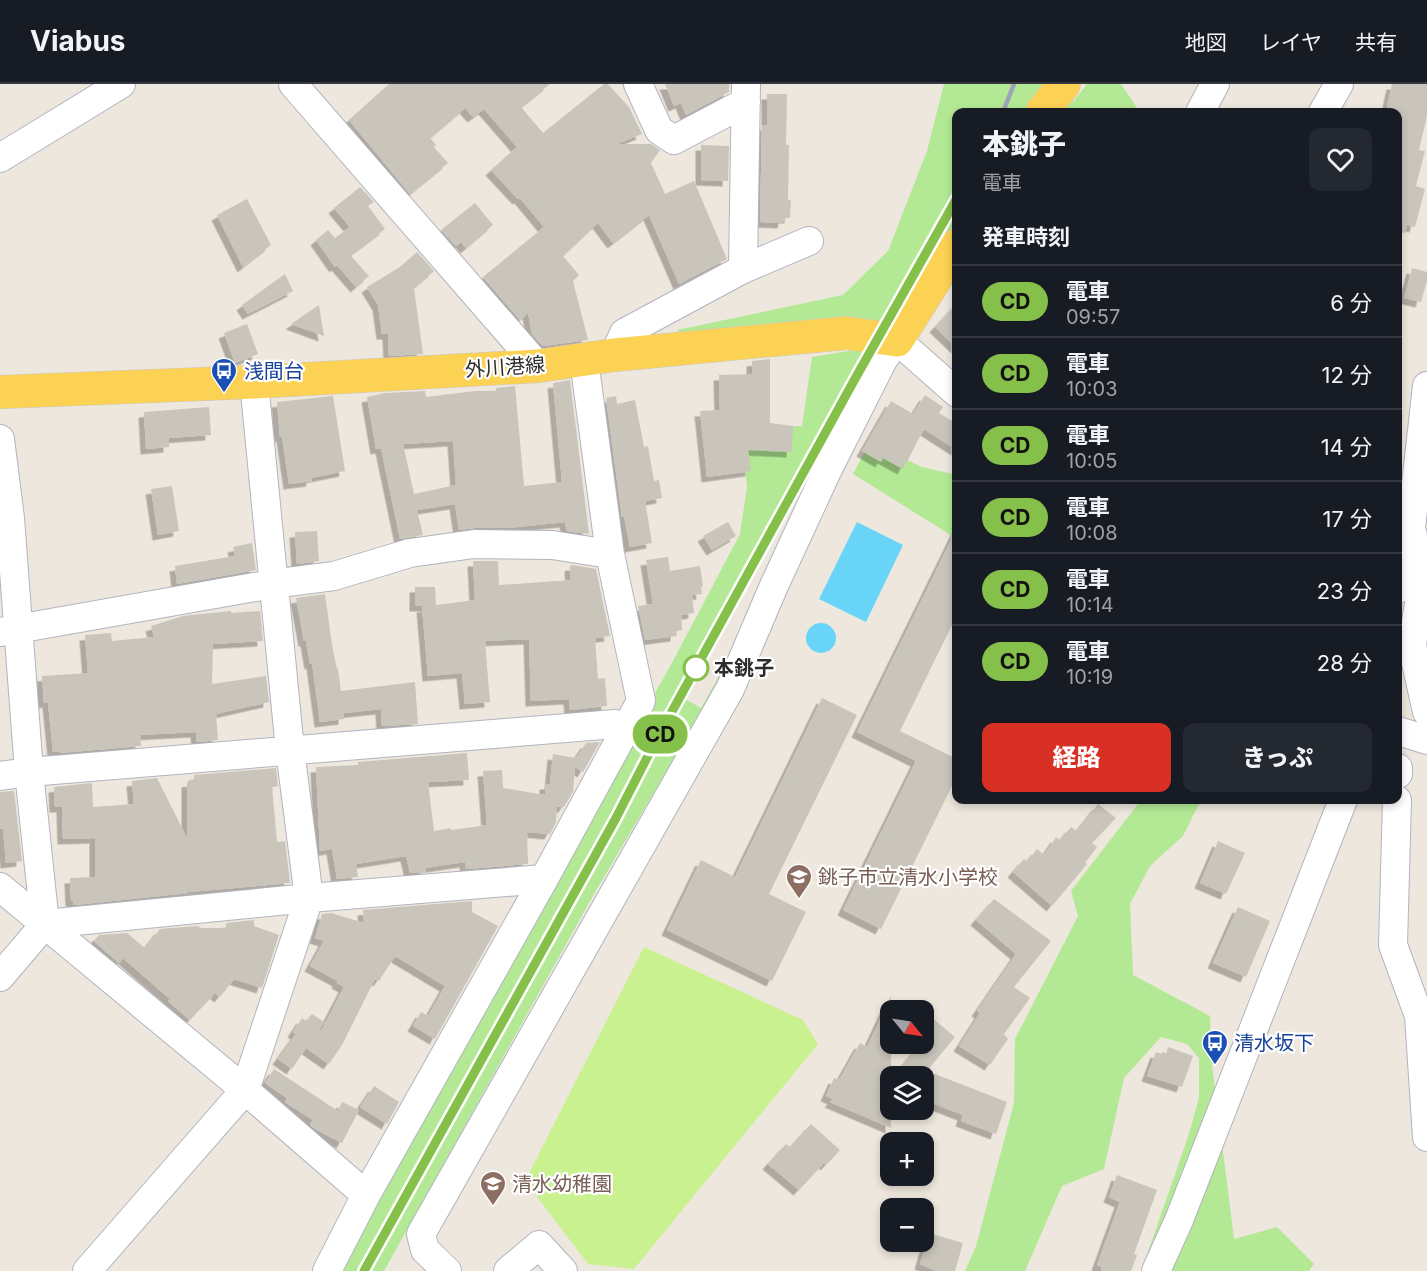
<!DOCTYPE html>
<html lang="ja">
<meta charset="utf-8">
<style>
:root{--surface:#171b24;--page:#242831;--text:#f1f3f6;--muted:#9ea1a6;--line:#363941;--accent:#d93025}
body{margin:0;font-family:Inter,"Noto Sans JP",sans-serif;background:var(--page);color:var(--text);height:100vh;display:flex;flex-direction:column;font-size:22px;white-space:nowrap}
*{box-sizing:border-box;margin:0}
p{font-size:20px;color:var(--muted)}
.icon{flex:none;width:33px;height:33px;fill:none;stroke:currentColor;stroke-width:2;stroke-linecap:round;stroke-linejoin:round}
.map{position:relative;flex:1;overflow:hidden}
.sheet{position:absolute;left:952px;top:24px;width:450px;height:696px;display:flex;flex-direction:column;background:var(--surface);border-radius:12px;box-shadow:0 3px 9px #0003}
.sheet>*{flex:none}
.badge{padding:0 12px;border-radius:20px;font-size:21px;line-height:39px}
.needle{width:39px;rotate:120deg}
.fabs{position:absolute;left:880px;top:916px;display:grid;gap:12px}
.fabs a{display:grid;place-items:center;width:54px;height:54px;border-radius:12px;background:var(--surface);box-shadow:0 3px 9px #0003;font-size:30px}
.map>.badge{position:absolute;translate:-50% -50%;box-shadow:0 0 0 3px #fff}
h2{padding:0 30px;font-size:22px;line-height:54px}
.round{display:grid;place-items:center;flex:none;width:63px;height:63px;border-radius:12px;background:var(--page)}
.overview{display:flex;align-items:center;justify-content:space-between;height:102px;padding:0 30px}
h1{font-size:28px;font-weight:800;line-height:45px}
.cta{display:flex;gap:12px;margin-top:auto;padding:12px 30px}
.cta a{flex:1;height:69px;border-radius:12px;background:var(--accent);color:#fff;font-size:24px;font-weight:800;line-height:69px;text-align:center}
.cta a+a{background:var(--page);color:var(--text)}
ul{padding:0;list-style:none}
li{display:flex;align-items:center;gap:18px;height:72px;padding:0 30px;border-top:2px solid var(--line)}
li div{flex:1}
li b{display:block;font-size:22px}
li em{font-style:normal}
li .badge{min-width:66px;font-weight:700;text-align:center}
header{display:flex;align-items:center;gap:36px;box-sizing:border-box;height:84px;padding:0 30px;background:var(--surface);border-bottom:2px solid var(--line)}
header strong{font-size:28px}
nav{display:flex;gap:33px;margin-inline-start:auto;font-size:21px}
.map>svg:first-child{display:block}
.green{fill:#b3e995}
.pitch{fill:#caf190}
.water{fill:#68d4f8}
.building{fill:#c9c5bb;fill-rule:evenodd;filter:url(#shadow)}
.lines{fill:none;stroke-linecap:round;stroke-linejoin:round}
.minor-casing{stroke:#b1b4c0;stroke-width:30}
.major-casing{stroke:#c8c8c8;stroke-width:34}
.minor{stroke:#fff;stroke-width:28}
.major{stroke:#fcd255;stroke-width:33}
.rail{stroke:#9fa3b7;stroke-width:4.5}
.line-casing{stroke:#fff;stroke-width:14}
.line{stroke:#85c04a;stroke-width:9}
.stop-dot{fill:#fff;stroke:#85c04a;stroke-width:3}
.labels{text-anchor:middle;stroke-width:4.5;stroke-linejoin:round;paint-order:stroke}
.street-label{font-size:20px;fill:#2c2c2c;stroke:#fff}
.transit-label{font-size:20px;fill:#164399;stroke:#fff;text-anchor:start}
.stop-label{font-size:20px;font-weight:bold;fill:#2c2c2c;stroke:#fff;text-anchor:start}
.education-label{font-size:20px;fill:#785e54;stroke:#fff;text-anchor:start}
</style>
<header>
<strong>Viabus</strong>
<nav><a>地図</a><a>レイヤ</a><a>共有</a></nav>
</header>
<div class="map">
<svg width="1427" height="1187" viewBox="0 0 1427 1187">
<defs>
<filter id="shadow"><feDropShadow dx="-5.5" dy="5.5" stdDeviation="0" flood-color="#0004"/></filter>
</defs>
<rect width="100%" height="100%" fill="#eee7dd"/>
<path class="green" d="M944 0H1075L1073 18 1087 0H1121L1140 28H957V136L898 232 880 235 676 610 701 624 719 592 722 593 594 810 384 1187H332L673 577 740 450 747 403 740 343 802 342 812 273 855 266 691 258 677 246 843 211 888 167 927 67Z
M870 358 922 383 957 391V455L853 390Z
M1141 716H1201L1183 752 1150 782 1130 820 1133 891 1210 932 1211 973 1234 1155 1277 1143 1314 1180 1309 1187H1151L1145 1176 1188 1053 1199 1014V974L1187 960 1161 953 1124 994 1104 1085 1062 1102 1025 1187H965L976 1162 1014 1019 1015 955 1078 832 1071 807Z"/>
<path class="pitch" d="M644 863 803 936 818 960 634 1185 588 1180 525 1097Z"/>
<path class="water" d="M857 438 903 461 866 538 819 515Z
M806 554a15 15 0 1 1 30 0a15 15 0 1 1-30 0Z"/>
<path class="building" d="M389 0H550L521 23 543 49 604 0H608L629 23 642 50 617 60H651L660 66 651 79 665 110 694 97 727 175 679 200 649 131 613 159 598 139 563 172 579 191 573 197 588 256 543 262 532 250 528 229 520 236 483 193 544 143 520 114 518 115 491 86 517 63 484 25 473 33 465 24 430 54 436 61 434 63 448 79 410 110 349 36Z
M665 0H729V8L686 31 681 19 674 22Z
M1392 0H1427V32L1419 66 1425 67 1416 102 1425 105 1415 143 1407 141 1405 149 1398 148V28H1390L1391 24 1387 23Z
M767 10H787L786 61H789L788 116H791L790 134H784L783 139 760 138 762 41H767Z
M701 61 729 62 728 97 701 96Z
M360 103 374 118 368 122 385 145 350 171 369 192 356 203 337 181 335 183 316 156 328 146 335 154 350 143 334 124Z
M247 115 271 161 243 183 217 131Z
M475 119 493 141 466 164 461 158 456 162 441 146Z
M417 168 434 187 414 204 423 270 389 272 388 250H382L378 221 367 203 400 183Z
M1412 184 1427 188V197L1421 218 1404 214Z
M285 190 293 207 248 230 242 221Z
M957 219V264L935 243Z
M319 221 324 252 291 240Z
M247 240 258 270 235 279 224 249Z
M770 275V339L793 342 792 368 748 366 751 387 707 393 700 327 720 326 719 291 752 290V277Z
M570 296 589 450 567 447 565 438 508 444H474L459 446 455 420 417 426 423 451 400 455 381 364 376 365 367 313 385 309 425 307 426 313 475 307H496V304L515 302 524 402 562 398 553 299ZM453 357 456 401 414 410 403 360Z
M925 311 943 323 939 329 957 340V366L924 345 903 385 883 374 881 378 862 367 891 317 913 330Z
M333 312 345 387 311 394 312 397 289 400 282 352 280 353 277 318Z
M616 312 617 320 635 316 644 363 648 362 654 397 659 396 662 414 645 417 652 459 630 463 624 432 622 433 606 314Z
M209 323 211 351 169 354V363L146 365 144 328Z
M172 402 179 447 158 451 151 405Z
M728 438 736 452 712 466 703 452Z
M957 444V531L900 647 957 675V692L881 845 843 826 916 677 857 648Z
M317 447 319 477 297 480 295 448Z
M252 459 256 486 177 500 175 482 235 472 233 463Z
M668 473 670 487 700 482 703 502 701 503 702 510 692 511 694 529 681 531 682 546 676 547V552L645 556 638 522 653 520 646 476Z
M473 477H498L499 501 571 496 570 482 572 481 596 485 610 552 595 554 598 595 605 594 607 622 570 626 569 615 531 617 529 555 485 557 490 618 465 620 462 589 428 592 422 523 431 522H415V503H435L436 521 475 516Z
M325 510 332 561 337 585H338L341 607 415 598 418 640 382 642 381 625 344 629V635L320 638 312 579 310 580 306 557H304L296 514Z
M231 527V529L260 527 263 557 213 560 212 600 266 592 269 618 216 630 218 656 197 658 196 648 140 651 141 662 59 669V667L53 668 48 618 44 619 42 592 88 589 85 551 111 549 112 557 154 553 151 542 183 532Z
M822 614 857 631 769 810 806 828 772 897 667 846 701 776 735 793Z
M600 658 583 688 575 683 573 708 564 723H557L556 738 550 750 527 748 528 780 466 785 465 778 425 784 426 788 410 789 406 772 356 780 358 793 337 795 332 765 320 767 316 683 358 681V678L467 669 469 696 428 698 434 747 451 744V746L487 741 483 687 502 686 503 704 545 711V700H550L553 670 576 674 586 659Z
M276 684 278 702 272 703 277 758 285 757 290 799 188 808V809L74 821 73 817H71L70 794 95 793V754L63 755 62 723H55L54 703 92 699 93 723 134 720 132 697 157 694 187 754V698L194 697V691Z
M14 707 22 777 6 779 3 745H0V708Z
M1098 720 1116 734 1092 759 1097 763 1085 779 1087 780 1052 822 1013 788 1024 775 1027 778 1037 765 1044 771 1056 753 1060 756 1071 743 1077 747Z
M1218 757 1245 769 1226 810 1200 799Z
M994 815 1051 857 1014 903 1030 914 1004 950 1008 955 990 981 959 962 980 929 977 927 1016 870 976 836Z
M472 817V828L498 842 435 955 413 942 421 928 428 932 445 902 395 872 379 897 375 895 342 961 329 980 306 964 292 985 278 975 296 950 293 948 302 934 306 937 312 930 324 938 319 945 321 947 344 903 337 899 338 897 310 882 324 857 315 854 322 830 331 829 364 839 363 826Z
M1238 823 1270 837 1246 893 1213 879Z
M254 836V842L279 851 262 904 234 895 220 913 215 909 190 936 168 917 170 915 123 874 119 879 94 857 99 851 127 849 145 864 160 845 198 842 201 844H226V839Z
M891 912V1044L830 1018 833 1015 826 1012 834 994 839 996 860 959 867 963Z
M924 927 955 953 927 987 1007 1018 996 1050 961 1037 963 1031 924 1016V990L921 993H893L920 960H924Z
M1168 963 1193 972 1182 1003 1147 992 1156 968 1166 971Z
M274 985 338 1027 342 1018 359 1026 342 1059 317 1046 310 1041 313 1036 285 1018 287 1014 265 999Z
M374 1002 399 1018 387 1040 360 1023Z
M811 1040 840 1066 826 1081 824 1079 799 1106 768 1080 786 1060 790 1063Z
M1117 1091 1157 1106 1134 1170 1137 1171 1131 1187H1101L1102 1183 1097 1181 1120 1118 1109 1113Z
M929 1149 963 1159 955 1187H936L920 1180Z"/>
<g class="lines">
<defs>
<path id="minor" d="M293 0 538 282
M638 0 659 46 674 56 746 18
M1200 28 1215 0
M1323 28 1339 0
M0 74 121 0
M743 185 746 0
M614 271 624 249 743 185 809 157
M0 355 10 434 29 688 45 840
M1412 448 1424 490 1412 561 1427 628
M1398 505 1411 444 1427 302
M0 548 272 500 334 492 410 469 474 460 552 461 610 470
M1398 647 1427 656
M1398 684V690
M0 692 29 688 615 640 625 644
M1397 716 1393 861 1419 932 1427 1053
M0 803 245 1006 366 1111
M0 893 45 840 309 814 544 795
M87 1187 245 1006 309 814 290 666 254 298
M327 1187 366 1111 544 795 641 617 610 470 584 276
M447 1187 425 1166 421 1150 730 605 773 504 828 385 883 276 897 256 957 309
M508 1187 539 1161 563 1187
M1156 1187 1179 1136 1343 716"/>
<path id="major" d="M1042 28 1064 0
M0 308 254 298 538 282 614 271 846 249 897 256 957 161"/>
</defs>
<use href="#minor" class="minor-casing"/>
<use href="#major" class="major-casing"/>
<use href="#minor" class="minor"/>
<use href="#major" class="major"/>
<path class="rail" d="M1003 28 1014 0
M364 1187 616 734C724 525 841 319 957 115"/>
</g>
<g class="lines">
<defs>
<path id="line" d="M364 1187 616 734 653 662 856 293 957 114"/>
</defs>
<use href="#line" class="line-casing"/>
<use href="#line" class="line"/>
</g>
<defs>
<symbol id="bus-pin" viewBox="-11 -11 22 30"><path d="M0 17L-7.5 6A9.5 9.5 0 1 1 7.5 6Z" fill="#1a4fb4" stroke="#fff"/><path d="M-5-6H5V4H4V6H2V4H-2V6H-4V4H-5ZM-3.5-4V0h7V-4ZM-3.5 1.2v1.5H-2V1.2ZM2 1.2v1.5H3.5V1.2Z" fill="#fff"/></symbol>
<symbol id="school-pin" viewBox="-11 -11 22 30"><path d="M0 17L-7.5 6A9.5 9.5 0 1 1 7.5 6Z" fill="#8d6e63" stroke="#fff"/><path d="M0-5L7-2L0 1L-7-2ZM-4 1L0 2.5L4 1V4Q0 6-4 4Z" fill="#fff"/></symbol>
</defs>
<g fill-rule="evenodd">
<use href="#bus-pin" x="209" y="272" width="30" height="40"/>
<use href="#school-pin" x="784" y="778" width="30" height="40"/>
<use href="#bus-pin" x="1200" y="944" width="30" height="40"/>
<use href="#school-pin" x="478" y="1085" width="30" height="40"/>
</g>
<circle class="stop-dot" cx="696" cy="584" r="12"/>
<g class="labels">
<g class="street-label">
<text transform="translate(505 283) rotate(-4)" y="7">外川港線</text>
</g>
<g class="transit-label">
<text x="244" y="294">浅間台</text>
<text x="1234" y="966">清水坂下</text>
</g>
<g class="stop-label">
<text x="714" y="591">本銚子</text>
</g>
<g class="education-label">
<text x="818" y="800">銚子市立清水小学校</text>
<text x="512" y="1107">清水幼稚園</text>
</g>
</g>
</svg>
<div class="fabs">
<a><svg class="needle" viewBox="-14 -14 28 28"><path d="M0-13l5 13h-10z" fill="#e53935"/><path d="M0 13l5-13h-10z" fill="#9ea1a6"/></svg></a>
<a><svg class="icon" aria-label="layers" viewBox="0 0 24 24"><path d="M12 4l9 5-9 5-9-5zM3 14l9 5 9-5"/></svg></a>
<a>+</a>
<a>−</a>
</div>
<b class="badge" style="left:660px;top:650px;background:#85c04a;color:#111">CD</b>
<section class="sheet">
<div class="overview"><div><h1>本銚子</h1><p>電車</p></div><a class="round"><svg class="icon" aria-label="heart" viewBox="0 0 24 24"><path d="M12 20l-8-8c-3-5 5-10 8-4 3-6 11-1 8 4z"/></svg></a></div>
<h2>発車時刻</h2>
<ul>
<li><span class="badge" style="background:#85c04a;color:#111">CD</span><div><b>電車</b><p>09:57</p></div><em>6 分</em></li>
<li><span class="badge" style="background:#85c04a;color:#111">CD</span><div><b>電車</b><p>10:03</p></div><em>12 分</em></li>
<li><span class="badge" style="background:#85c04a;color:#111">CD</span><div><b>電車</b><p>10:05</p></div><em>14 分</em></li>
<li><span class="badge" style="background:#85c04a;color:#111">CD</span><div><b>電車</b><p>10:08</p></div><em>17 分</em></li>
<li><span class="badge" style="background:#85c04a;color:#111">CD</span><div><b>電車</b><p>10:14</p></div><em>23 分</em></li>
<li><span class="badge" style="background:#85c04a;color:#111">CD</span><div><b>電車</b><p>10:19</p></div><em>28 分</em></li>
</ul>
<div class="cta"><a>経路</a><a>きっぷ</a></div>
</section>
</div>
